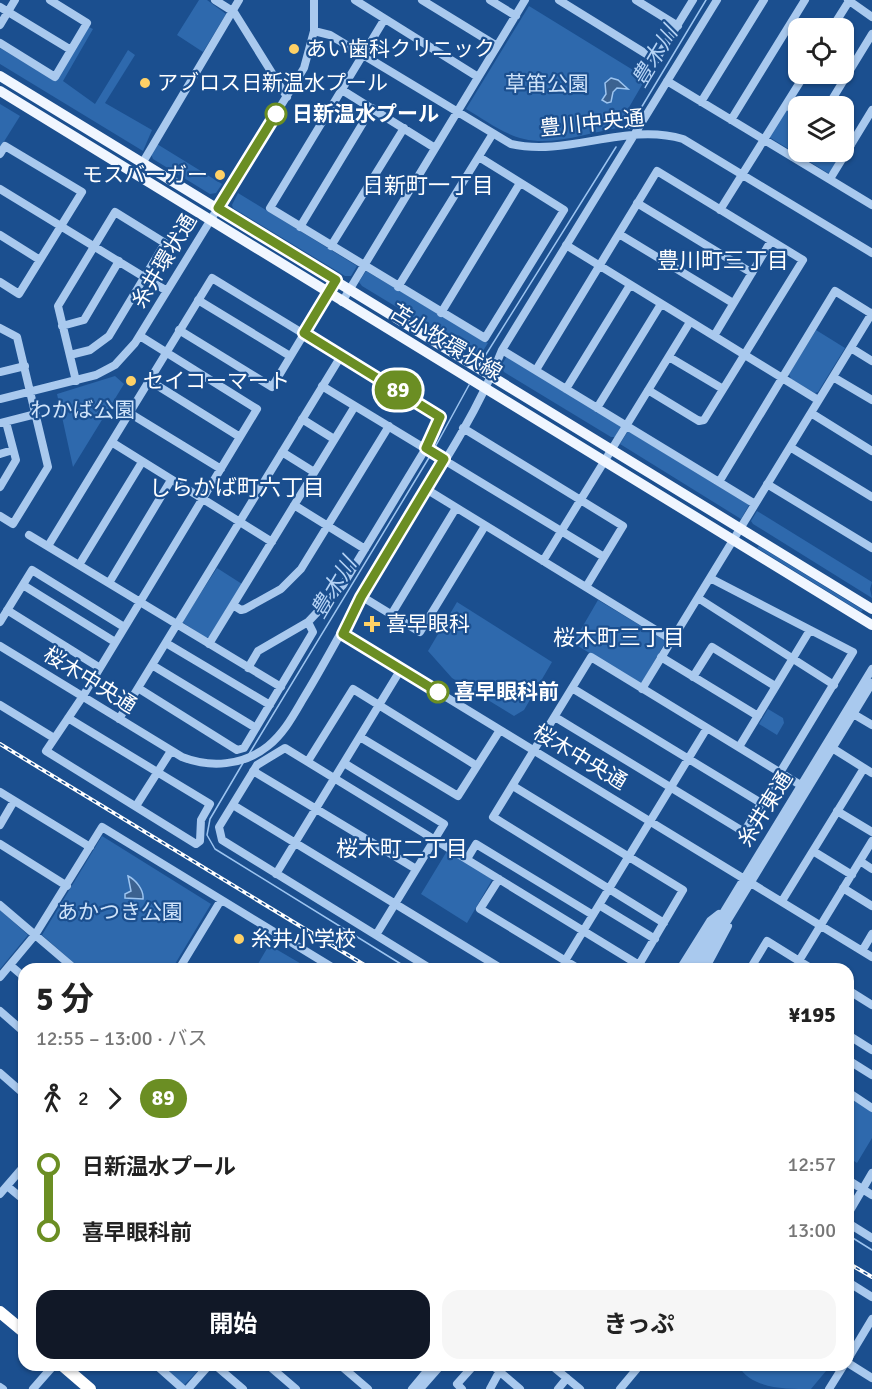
<!DOCTYPE html>
<html lang="ja">
<meta charset="utf-8">
<style>
:root{--surface:#fff;--page:#f6f6f6;--text:#222;--muted:#767676;--accent:#111827}
body{margin:0;font-family:Signika,"Noto Sans JP",sans-serif;background:var(--page);color:var(--text);height:100vh;display:flex;flex-direction:column;font-size:22px;white-space:nowrap}
*{box-sizing:border-box;margin:0}
p{font-size:20px;color:var(--muted)}
.icon{flex:none;width:33px;height:33px;fill:none;stroke:currentColor;stroke-width:2;stroke-linecap:round;stroke-linejoin:round}
.map{position:relative;flex:1;overflow:hidden}
.side{position:absolute;left:18px;top:963px;width:836px;height:408px;display:flex;flex-direction:column;background:var(--surface);border-radius:18px;box-shadow:0 2px 4px #0004}
.side>*{flex:none}
.badge{padding:0 12px;border-radius:20px;font-size:21px;line-height:39px}
.buttons{position:absolute;left:788px;top:18px;display:grid;gap:12px}
.buttons a{display:grid;place-items:center;width:66px;height:66px;border-radius:12px;background:var(--surface);box-shadow:0 2px 4px #0004;font-size:30px}
.map>.badge{position:absolute;translate:-50% -50%;box-shadow:0 0 0 3px #fff}
.legs{display:flex;align-items:center;gap:9px;height:66px;padding:0 18px;font-size:20px}
.legs p{margin-inline-start:auto}
.summary{display:flex;align-items:center;justify-content:space-between;height:102px;padding:0 18px}
h1{font-size:33px;font-weight:700;line-height:45px}
.cta{display:flex;gap:12px;margin-top:auto;padding:12px 18px}
.cta a{flex:1;height:69px;border-radius:18px;background:var(--accent);color:#fff;font-size:24px;font-weight:700;line-height:69px;text-align:center}
.cta a+a{background:var(--page);color:var(--text)}
ul{padding:0 18px;list-style:none}
li{display:flex;align-items:center;gap:21px;height:66px;font-size:22px}
li i{display:grid;place-items:center;width:9px;height:100%;margin:0 8px;background:currentColor}
li i::after{content:'';width:15px;height:15px;margin:-8px;border:4px solid;border-radius:50%;background:var(--surface)}
li p{margin-inline-start:auto}
li:first-child i{background:linear-gradient(#0000 50%,currentColor 0)}
li:last-child i{background:linear-gradient(currentColor 50%,#0000 0)}
.map>svg:first-child{display:block}
.green{fill:#2e69ad}
.water{fill:#3c6290;stroke:#9cc4f0;stroke-width:1.5}
.lines{fill:none;stroke-linecap:round;stroke-linejoin:round}
.stream{stroke:#9cc4f0;stroke-width:1.5}
.minor{stroke:#a9c9ee;stroke-width:8}
.major{stroke:#f0f6ff;stroke-width:10}
.highway{stroke:#fff;stroke-width:12}
.rail-casing{stroke:#fff;stroke-width:4}
.rail{stroke:#1b4f8f;stroke-width:1.5;stroke-dasharray:4.5;stroke-linecap:butt}
.line-1-casing{stroke:#fff;stroke-width:14}
.line-1{stroke:#6b8e23;stroke-width:9}
.poi-dot{fill:#ffd166;stroke:#1b4f8f;stroke-width:2}
.stop-1-dot{fill:#fff;stroke:#6b8e23;stroke-width:3}
.labels{text-anchor:middle;stroke-width:4.5;stroke-linejoin:round;paint-order:stroke}
.poi-label{font-size:21px;fill:#fff;stroke:#1b4f8f;text-anchor:start}
.park-label{font-size:21px;fill:#cfe3fa;stroke:#1b4f8f}
.stop-label{font-size:21px;font-weight:bold;fill:#fff;stroke:#1b4f8f;text-anchor:start}
.street-label{font-size:21px;fill:#fff;stroke:#1b4f8f}
.water-label{font-size:22px;font-style:italic;fill:#b5d3f5;stroke:#1b4f8f}
.neighbourhood-label{font-size:22px;fill:#fff;stroke:#1b4f8f}
</style>
<div class="map">
<svg width="872" height="1389" viewBox="0 0 872 1389">
<rect width="100%" height="100%" fill="#1b4f8f"/>
<path class="green" d="M199 0H207L226 14 203 52 177 35Z
M529 6 646 78 617 128C589 133 552 146 524 139 503 134 485 120 466 109Z
M87 26 93 29 63 81 95 104 128 50 135 55 105 103 152 130 143 151 0 64V48L55 81Z
M0 104 20 116 0 148Z
M788 109 798 115V152H842L830 172 828 173 769 137 785 110Z
M157 144 222 184 216 193 210 194 153 159 151 154Z
M238 193 357 266 351 276H345L233 208 232 205Z
M366 271 488 343 479 357 362 286 359 282Z
M816 330 845 348 818 392 815 393 791 379 789 374Z
M507 356 621 426 615 437H611L504 372 501 366Z
M115 376 124 384 73 467 57 394Z
M628 431 749 505 741 519 620 444Z
M757 511 872 582 870 589 872 598 753 524 751 521Z
M759 546 863 610 861 612 757 548Z
M217 568 242 584 209 637 206 638 182 622Z
M598 600 666 641 641 684 573 643Z
M457 602 552 662 524 710 514 716 452 678 428 651Z
M768 709 783 718 784 723 777 735 759 724Z
M102 836 211 904 172 969H81L42 935Z
M447 851 493 878 467 923 421 894Z
M0 910 28 935 0 969Z
M269 945 310 969H255Z
M848 1095 872 1111V1138L857 1163 848 1157Z
M160 1365H204L183 1386Z
M738 1365H831L811 1389C784 1389 751 1389 738 1365Z"/>
<path class="water" d="M611 78 618 80 628 89 617 88 613 92 611 102 607 103 602 100 606 94 605 83Z
M128 876C136 880 144 890 143 899L125 898V894L131 891Z"/>
<g class="lines">
<path class="stream" d="M629 128 706 0
M480 364 616 147
M434 449 469 385
M249 754 430 456
M243 763 210 819 207 835 215 849 409 969
M848 1235 872 1250"/>
<path class="minor" d="M215 0 234 12 287 97
M355 0 478 77
M422 0 497 46
M490 0 516 16
M559 0 656 60 693 0
M636 0 678 26
M848 0 872 17
M0 7 71 50
M384 20 270 208 485 338 564 210 479 157
M0 25 15 0
M832 28 849 1
M314 31 330 35 511 144C568 157 626 122 683 139L872 253
M0 43 55 77 87 23 50 0
M667 81 872 205
M342 90 435 148
M701 102 764 0
M786 105 798 113
M828 106 872 34
M731 120 805 0
M843 140 851 145
M0 154 5 146 82 192 19 294 0 282
M143 162 239 0
M830 179 872 110
M0 189 167 291
M637 203 752 273
M720 210 805 74
M300 227 372 108
M619 234 733 303
M0 235 40 260
M566 245 818 400
M331 246 404 128
M398 287 492 135
M198 300 290 356
M342 302 525 0
M441 313 520 183
M62 326 84 320 119 261
M0 328 17 337 48 467 13 524 0 516
M179 330 272 387 336 281
M714 336 771 241
M851 348 872 361
M502 350 755 504
M70 355 90 350 109 336 165 243 115 212 58 306 76 381
M669 357 723 389
M536 370 657 171 803 260 704 420 699 421 648 390
M0 372 25 366
M833 377 872 400
M150 381 240 437
M322 386 604 557
M566 389 630 285
M0 399 96 375 115 365 135 343 304 68 314 31V0
M597 408 661 304
M811 413 872 451
M131 414 221 469
M302 419 334 439
M0 423 36 414
M463 428 623 526 586 587
M113 443 272 542
M790 447 872 497
M282 452 314 472
M0 454 13 450
M719 482 835 291 872 314
M767 484 872 548
M0 487 16 460 6 422
M426 489 672 640
M294 505 365 549
M29 535 281 687
M48 546 212 278 440 417 426 448 343 585 308 622 258 651 248 668
M543 561 690 322
M79 565 142 462
M109 583 171 480
M23 585 115 642
M361 596 420 632 485 526
M698 598 834 685
M233 605 241 610 245 609 281 589 301 569 389 426
M7 610 100 668
M391 615 456 508
M0 622 32 570 124 627
M343 634 872 957
M166 643 270 705
M209 644 355 406
M0 646 182 757C210 768 243 766 268 746 284 733 293 716 303 699 324 665 342 630 362 595 408 514 468 437 502 350L717 0
M661 657 758 716
M152 665 256 728
M693 677 712 647 775 686
M138 688 237 750 244 748 313 632 308 622
M572 688 761 803
M642 689 872 313
M0 705 54 738
M850 712 872 725
M555 717 744 832 853 652 710 578
M68 718 210 804 201 820 200 841 196 844 46 751 83 696 257 409 140 336
M119 719 341 356
M360 737 458 796 500 730
M829 746 872 773
M739 747 810 630
M308 761 353 689 477 766
M344 763 444 824 376 935
M253 771 416 869
M513 786 683 890 637 968
M0 792 90 847
M233 805 502 969
M136 806 171 751
M837 811 872 832
M0 825 14 801
M0 844 67 886
M813 851 852 875
M467 859 476 844 593 915
M860 861 872 869
M276 874 401 669
M499 879 480 909 579 969
M843 888 872 906
M782 901 864 768
M0 905 75 969
M599 905 655 939
M664 923 493 817 591 657 807 789
M862 951 872 934
M10 965 24 977
M179 969 221 900
M431 969 222 840 219 827 257 765 285 748 639 965
M560 969 707 728
M680 969 710 921 719 914
M689 969 872 669
M698 969 872 683
M705 969 728 926
M750 969 767 941 812 969
M794 969 872 841
M0 977 35 935 102 827 335 969
M848 990 872 1005
M0 1011 24 1032
M848 1035 872 1050
M848 1060 872 1075
M0 1073 24 1094
M848 1092 872 1108
M848 1180 872 1195
M7 1186 24 1200
M0 1194 24 1166
M848 1214 872 1173
M848 1223 872 1238
M848 1282 872 1297
M848 1359 872 1319
M848 1363 872 1378
M156 1365 183 1389
M215 1365 243 1389
M268 1365 296 1389
M340 1365 368 1389
M492 1365 520 1389
M551 1365 580 1389
M0 1387 3 1389
M33 1389 54 1365
M188 1389 209 1365
M412 1389 432 1365
M420 1389 441 1365
M462 1389 457 1384 474 1365
M490 1389 503 1365
M558 1389 567 1378
M620 1389 640 1365
M829 1389 844 1365"/>
<path class="major" d="M0 76 872 609
M0 91 872 625"/>
<path class="highway" d="M0 1312 24 1332
M62 1365 90 1389"/>
<defs>
<path id="rail" d="M0 744 371 969
M848 1263 872 1277"/>
</defs>
<use href="#rail" class="rail-casing"/>
<use href="#rail" class="rail"/>
</g>
<g class="lines">
<defs>
<path id="line-1" d="M276 114 218 208 336 280 304 333 440 417 426 448 444 459 361 597 343 634 438 692"/>
</defs>
<use href="#line-1" class="line-1-casing"/>
<use href="#line-1" class="line-1"/>
</g>
<g class="poi-dot">
<circle cx="294" cy="49" r="6"/>
<circle cx="145" cy="83" r="6"/>
<circle cx="220" cy="175" r="6"/>
<circle cx="131" cy="381" r="6"/>
<path d="M369 615h6v6h6v6h-6v6h-6v-6h-6v-6h6z"/>
<circle cx="239" cy="939" r="6"/>
</g>
<g class="stop-1-dot">
<circle cx="276" cy="114" r="10"/>
<circle cx="438" cy="692" r="10"/>
</g>
<g class="labels">
<g class="poi-label">
<text x="306" y="56">あい歯科クリニック</text>
<text x="157" y="90">アブロス日新温水プール</text>
<text x="208" y="182" text-anchor="end">モスバーガー</text>
<text x="143" y="388">セイコーマート</text>
<text x="386" y="631">喜早眼科</text>
<text x="251" y="946">糸井小学校</text>
</g>
<g class="park-label">
<text x="547" y="91">草笛公園</text>
<text x="83" y="417">わかば公園</text>
<text x="120" y="919">あかつき公園</text>
</g>
<g class="stop-label">
<text x="292" y="121">日新温水プール</text>
<text x="454" y="699">喜早眼科前</text>
</g>
<g class="street-label">
<text transform="translate(592 123) rotate(-6)" y="7">豊川中央通</text>
<text transform="translate(164 261) rotate(-59)" y="7">糸井環状通</text>
<text transform="translate(446 342) rotate(31)" y="7">苫小牧環状線</text>
<text transform="translate(90 680) rotate(32)" y="7">桜木中央通</text>
<text transform="translate(580 757) rotate(31)" y="7">桜木中央通</text>
<text transform="translate(765 809) rotate(-58)" y="7">糸井東通</text>
</g>
<g class="water-label">
<text transform="translate(654 56) rotate(-59)" y="8">豊木川</text>
<text transform="translate(333 587) rotate(-59)" y="8">豊木川</text>
</g>
<g class="neighbourhood-label">
<text x="428" y="193">日新町一丁目</text>
<text x="723" y="268">豊川町三丁目</text>
<text x="237" y="495">しらかば町六丁目</text>
<text x="619" y="645">桜木町三丁目</text>
<text x="402" y="856">桜木町二丁目</text>
</g>
</g>
</svg>
<div class="buttons">
<a><svg class="icon" aria-label="locate" viewBox="0 0 24 24"><circle cx="12" cy="12" r="6"/><path d="M12 2v4M12 18v4M2 12h4M18 12h4"/></svg></a>
<a><svg class="icon" aria-label="layers" viewBox="0 0 24 24"><path d="M12 4l9 5-9 5-9-5zM3 14l9 5 9-5"/></svg></a>
</div>
<b class="badge" style="left:398px;top:390px;background:#6b8e23;color:#fff">89</b>
<section class="side">
<div class="summary"><div><h1>5 分</h1><p>12:55 – 13:00 · バス</p></div><b>¥195</b></div>
<div class="legs"><svg class="icon" aria-label="walk" viewBox="0 0 24 24"><circle cx="13" cy="4" r="2"/><path d="M13 8l-2 6 4 7M11 14l-3 7M7 12l3-4h3l4 4"/></svg>2<svg class="icon" aria-label="forward" viewBox="0 0 24 24"><path d="M9 5l7 7-7 7"/></svg><b class="badge" style="background:#6b8e23;color:#fff">89</b></div>
<ul>
<li><i style="color:#6b8e23"></i><b>日新温水プール</b><p>12:57</p></li>
<li><i style="color:#6b8e23"></i><b>喜早眼科前</b><p>13:00</p></li>
</ul>
<div class="cta"><a>開始</a><a>きっぷ</a></div>
</section>
</div>
